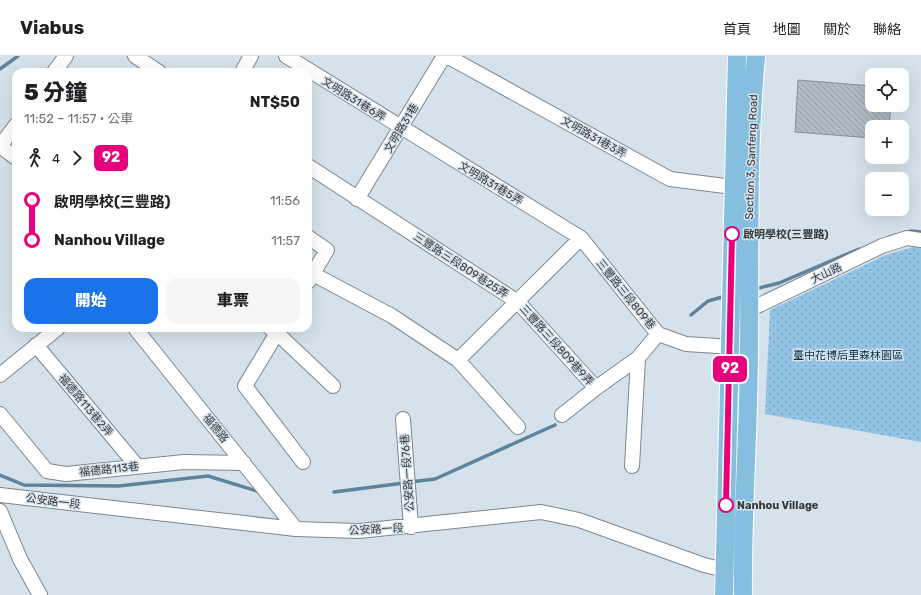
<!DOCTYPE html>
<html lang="zh-TW">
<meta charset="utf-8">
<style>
:root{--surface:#fff;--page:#f6f6f6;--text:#202124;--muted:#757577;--line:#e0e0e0;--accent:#1a73e8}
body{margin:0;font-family:Rubik,"Noto Sans TC",sans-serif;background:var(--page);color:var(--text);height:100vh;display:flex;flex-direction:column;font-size:15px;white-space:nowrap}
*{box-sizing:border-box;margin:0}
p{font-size:13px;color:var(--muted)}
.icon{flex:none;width:22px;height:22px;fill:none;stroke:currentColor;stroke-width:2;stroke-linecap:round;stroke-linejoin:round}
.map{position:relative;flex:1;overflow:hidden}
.sheet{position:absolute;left:12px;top:12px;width:300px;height:264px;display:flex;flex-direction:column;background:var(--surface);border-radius:12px;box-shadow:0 4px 16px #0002}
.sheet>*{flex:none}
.badge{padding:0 8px;border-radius:6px;font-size:14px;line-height:26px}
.fabs{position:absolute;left:865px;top:12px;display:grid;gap:8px}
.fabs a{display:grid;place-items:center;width:44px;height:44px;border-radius:8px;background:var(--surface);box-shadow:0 4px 16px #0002;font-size:20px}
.map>.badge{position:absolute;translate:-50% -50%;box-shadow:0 0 0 2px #fff}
.legs{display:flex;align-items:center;gap:6px;height:44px;padding:0 12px;font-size:13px}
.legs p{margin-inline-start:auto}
.headline{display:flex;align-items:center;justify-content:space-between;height:68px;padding:0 12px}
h1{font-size:22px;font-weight:800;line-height:30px}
.action{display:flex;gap:8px;margin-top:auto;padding:8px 12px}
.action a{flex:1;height:46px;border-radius:12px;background:var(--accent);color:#fff;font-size:16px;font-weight:800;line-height:46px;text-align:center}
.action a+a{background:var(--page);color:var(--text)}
ul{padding:0 12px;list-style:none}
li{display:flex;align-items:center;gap:14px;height:40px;font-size:15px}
li i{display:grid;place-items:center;width:6px;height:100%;margin:0 5px;background:currentColor}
li i::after{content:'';width:10px;height:10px;margin:-5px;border:3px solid;border-radius:50%;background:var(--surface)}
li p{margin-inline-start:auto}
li:first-child i{background:linear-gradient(#0000 50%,currentColor 0)}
li:last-child i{background:linear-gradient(currentColor 50%,#0000 0)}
header{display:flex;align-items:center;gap:24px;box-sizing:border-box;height:56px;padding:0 20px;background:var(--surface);border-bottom:1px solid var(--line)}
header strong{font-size:19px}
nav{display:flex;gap:22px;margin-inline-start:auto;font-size:14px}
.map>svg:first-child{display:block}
.grass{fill:url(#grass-dots)}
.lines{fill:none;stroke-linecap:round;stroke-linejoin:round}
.stream{stroke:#5e839b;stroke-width:3.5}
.building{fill:url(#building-back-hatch);stroke:#859098}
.minor-casing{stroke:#7c878f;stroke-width:16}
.major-casing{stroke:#fff;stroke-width:20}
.minor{stroke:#fff;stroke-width:14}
.major{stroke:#86bee0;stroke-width:18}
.line-1-casing{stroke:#fff;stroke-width:9}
.line-1{stroke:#e6007e;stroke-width:6}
.stop-1-dot{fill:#fff;stroke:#e6007e;stroke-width:2}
.labels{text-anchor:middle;stroke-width:3;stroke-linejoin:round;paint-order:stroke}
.street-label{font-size:11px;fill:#373c3f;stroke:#d6e2eb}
.stop-label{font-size:11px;font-weight:bold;fill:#373c3f;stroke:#d6e2eb;text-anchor:start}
.park-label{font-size:11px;fill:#063149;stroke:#d6e2eb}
</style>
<header>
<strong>Viabus</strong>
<nav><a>首頁</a><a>地圖</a><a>關於</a><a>聯絡</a></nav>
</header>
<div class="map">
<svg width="921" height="539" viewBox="0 0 921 539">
<defs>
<pattern id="grass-dots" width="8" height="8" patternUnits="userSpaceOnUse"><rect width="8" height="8" fill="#94c4e5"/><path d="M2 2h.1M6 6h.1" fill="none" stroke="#7aa0bb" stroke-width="1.8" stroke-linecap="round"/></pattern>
<pattern id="building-back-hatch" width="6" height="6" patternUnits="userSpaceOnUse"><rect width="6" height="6" fill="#b1bdc5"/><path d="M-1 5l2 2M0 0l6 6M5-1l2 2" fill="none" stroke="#919ba1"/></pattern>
</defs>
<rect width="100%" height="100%" fill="#d6e2eb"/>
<path class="grass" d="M913 191 921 192V386L765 358 770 254 886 199Z"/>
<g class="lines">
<path class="stream" d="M0 13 18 0
M889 181 911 175 921 176
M755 233 779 227 859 193
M691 259 708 245 726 240
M0 419 24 429 119 430 208 420 260 436
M410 426 435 423 555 369
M334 436 404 427"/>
</g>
<path class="building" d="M798 24 872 30V49H891L889 71H872V82L795 76Z"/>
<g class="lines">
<defs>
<path id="minor" d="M135 0 159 16
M286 0 581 182 658 278 686 288 749 292
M447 0 670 123 733 131H742
M54 16 66 0
M242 16 251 0
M0 90 16 69
M0 90 16 102
M308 110 518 246 596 332
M357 143 444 0
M308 181 327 194 308 226
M313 218 392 260 458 304 518 371
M741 255 749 254 882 190 907 182 921 184
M135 272 296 473
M270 272 277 277 333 330
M280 272 245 330 303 406
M36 289 137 410
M458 304 581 182
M0 319 58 272
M0 358 47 415 66 418 184 406 244 407
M562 359 596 332 638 302 658 278
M403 363 411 471
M632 410 638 302
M0 439 296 473 359 475 541 456 579 464 704 509 725 514H743
M0 455 20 503 40 539"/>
<path id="major" d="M724 539 737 0
M743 539C742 456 749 373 749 291 750 194 747 96 756 0"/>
</defs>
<use href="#minor" class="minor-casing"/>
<use href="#major" class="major-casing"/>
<use href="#minor" class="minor"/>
<use href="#major" class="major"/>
</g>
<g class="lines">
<defs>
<path id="line-1" d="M726 449 732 178"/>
</defs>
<use href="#line-1" class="line-1-casing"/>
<use href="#line-1" class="line-1"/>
</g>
<g class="stop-1-dot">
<circle cx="732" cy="178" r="7"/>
<circle cx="726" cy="449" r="7"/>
</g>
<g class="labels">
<g class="street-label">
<text transform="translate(354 43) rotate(32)" y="4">文明路31巷6弄</text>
<text transform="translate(401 72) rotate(-59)" y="4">文明路31巷</text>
<text transform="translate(594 81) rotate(29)" y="4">文明路31巷3弄</text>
<text transform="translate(751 101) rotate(-88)" y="4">Section 3, Sanfeng Road</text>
<text transform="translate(491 127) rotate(31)" y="4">文明路31巷5弄</text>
<text transform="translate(461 209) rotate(33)" y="4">三豐路三段809巷25弄</text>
<text transform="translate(826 217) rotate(-26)" y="4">大山路</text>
<text transform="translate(626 238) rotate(51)" y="4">三豐路三段809巷</text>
<text transform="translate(557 289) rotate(48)" y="4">三豐路三段809巷9弄</text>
<text transform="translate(86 349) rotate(50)" y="4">福德路113巷2弄</text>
<text transform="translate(216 372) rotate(51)" y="4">福德路</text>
<text transform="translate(109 413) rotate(-6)" y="4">福德路113巷</text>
<text transform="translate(407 417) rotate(-94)" y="4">公安路一段76巷</text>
<text transform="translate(53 445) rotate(7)" y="4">公安路一段</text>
<text transform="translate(376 473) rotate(-3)" y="4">公安路一段</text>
</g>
<g class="stop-label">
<text x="743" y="182">啟明學校(三豐路)</text>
<text x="737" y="453">Nanhou Village</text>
</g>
<g class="park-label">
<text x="848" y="303">臺中花博后里森林園區</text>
</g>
</g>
</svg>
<div class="fabs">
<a><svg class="icon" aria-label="locate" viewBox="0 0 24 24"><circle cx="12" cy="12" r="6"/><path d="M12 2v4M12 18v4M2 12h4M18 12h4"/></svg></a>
<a>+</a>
<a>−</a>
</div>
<b class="badge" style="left:730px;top:313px;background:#e6007e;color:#fff">92</b>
<section class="sheet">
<div class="headline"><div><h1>5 分鐘</h1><p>11:52 – 11:57 · 公車</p></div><b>NT$50</b></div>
<div class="legs"><svg class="icon" aria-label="walk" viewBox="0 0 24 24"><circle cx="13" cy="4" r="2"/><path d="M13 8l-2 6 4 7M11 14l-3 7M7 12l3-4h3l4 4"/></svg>4<svg class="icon" aria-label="forward" viewBox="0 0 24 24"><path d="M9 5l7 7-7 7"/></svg><b class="badge" style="background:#e6007e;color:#fff">92</b></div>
<ul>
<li><i style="color:#e6007e"></i><b>啟明學校(三豐路)</b><p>11:56</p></li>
<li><i style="color:#e6007e"></i><b>Nanhou Village</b><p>11:57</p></li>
</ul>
<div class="action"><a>開始</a><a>車票</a></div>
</section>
</div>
